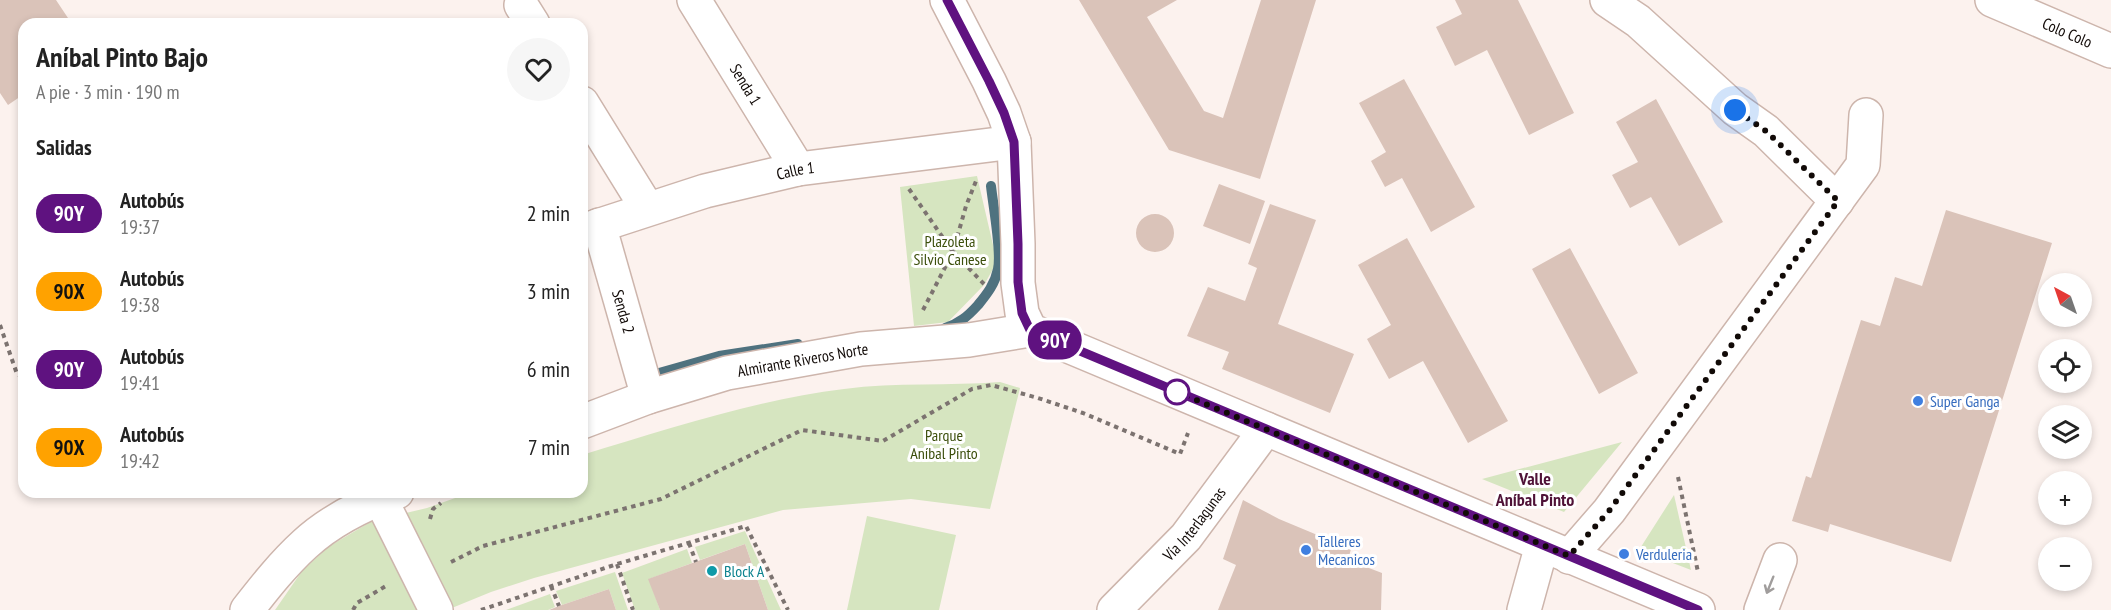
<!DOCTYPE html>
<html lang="es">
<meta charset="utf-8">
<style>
:root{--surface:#fff;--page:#f6f6f6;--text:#222;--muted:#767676}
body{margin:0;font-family:"PT Sans Narrow",sans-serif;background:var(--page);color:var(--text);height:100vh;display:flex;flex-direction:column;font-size:22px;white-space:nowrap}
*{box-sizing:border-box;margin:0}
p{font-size:20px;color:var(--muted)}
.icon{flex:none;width:33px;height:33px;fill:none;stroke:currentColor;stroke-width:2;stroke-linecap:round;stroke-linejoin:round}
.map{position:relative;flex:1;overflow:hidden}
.details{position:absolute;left:18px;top:18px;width:570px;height:480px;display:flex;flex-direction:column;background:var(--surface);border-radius:18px;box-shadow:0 3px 9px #0003}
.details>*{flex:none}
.badge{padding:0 12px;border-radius:20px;font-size:21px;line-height:39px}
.needle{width:39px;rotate:320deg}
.tools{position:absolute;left:2038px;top:273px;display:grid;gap:12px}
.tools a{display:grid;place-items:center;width:54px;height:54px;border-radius:50%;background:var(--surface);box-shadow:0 3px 9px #0003;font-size:30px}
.you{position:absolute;width:30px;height:30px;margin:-15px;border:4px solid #fff;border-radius:50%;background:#1a73e8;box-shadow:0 0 0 9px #1a73e833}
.map>.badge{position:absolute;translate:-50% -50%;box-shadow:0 0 0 3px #fff}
h2{padding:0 18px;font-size:22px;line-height:54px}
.round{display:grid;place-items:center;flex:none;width:63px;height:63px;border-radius:32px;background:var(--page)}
.summary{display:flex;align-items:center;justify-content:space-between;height:102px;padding:0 18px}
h1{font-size:28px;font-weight:600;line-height:45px}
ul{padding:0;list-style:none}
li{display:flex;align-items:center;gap:18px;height:78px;padding:0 18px}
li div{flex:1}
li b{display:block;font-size:22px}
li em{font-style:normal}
li .badge{min-width:66px;font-weight:700;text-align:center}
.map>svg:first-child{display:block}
.green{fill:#d6e5c0}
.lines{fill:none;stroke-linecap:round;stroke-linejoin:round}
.stream{stroke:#4f727f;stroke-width:10}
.building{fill:#dac3b9}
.minor-casing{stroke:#cdb5ac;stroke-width:36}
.path{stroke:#7c7370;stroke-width:4;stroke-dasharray:4.5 4.5;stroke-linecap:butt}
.minor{stroke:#fff;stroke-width:33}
.oneway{stroke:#a09d9c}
.line-casing{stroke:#fff;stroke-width:14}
.line{stroke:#5f1280;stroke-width:9}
.walk{stroke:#110a07;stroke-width:6;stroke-dasharray:0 10.8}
.stop-dot{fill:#fff;stroke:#5f1280;stroke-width:3}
.shop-dot{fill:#3f7fe0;stroke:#fff;stroke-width:2}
.culture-dot{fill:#0f9aa8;stroke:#fff;stroke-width:2}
.labels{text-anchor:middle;stroke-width:6;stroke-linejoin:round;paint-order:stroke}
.street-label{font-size:16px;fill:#110a07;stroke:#fff}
.park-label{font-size:16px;fill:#3b4e0b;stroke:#fff}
.shop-label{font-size:16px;fill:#366cbe;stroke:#fff;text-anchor:start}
.culture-label{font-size:16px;fill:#0d838f;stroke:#fff;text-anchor:start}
.neighbourhood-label{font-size:18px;font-weight:bold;fill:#4f1237;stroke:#fff}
</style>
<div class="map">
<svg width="2111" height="610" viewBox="0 0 2111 610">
<rect width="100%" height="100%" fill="#fcf2ee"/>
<path class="green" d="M977 176 997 262 984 285 948 322 914 326 900 187Z
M1000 382 1020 388 990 509 911 499 783 510 534 578 491 592 447 610H275L302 571 328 547 372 521 427 508 472 492H582V455C668 429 755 400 844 389 896 382 949 386 1000 382Z
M1622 442 1564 512 1482 479Z
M1674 495 1691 570 1639 550Z
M867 516 956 535 939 610H847Z
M745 531 781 610H768L745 544 700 560 695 547Z
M687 549 692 563 649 579 660 610H635L622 573Z
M615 572 628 610H616L609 589 562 605 556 591Z
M550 594 555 607 548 610H506Z"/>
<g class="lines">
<path class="stream" d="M945 328C959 324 968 316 978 305 987 294 995 284 998 269 1002 252 993 205 991 186
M652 375 719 356 798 344"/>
</g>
<path class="building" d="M0 0H56L72 24H24V94L8 105 0 93Z
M1079 0H1177L1147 17 1204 111 1223 118 1261 0H1316L1260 179 1169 150Z
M1455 0H1518L1574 113 1529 135 1487 50 1455 66 1436 27 1462 14Z
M1404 79 1475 207 1431 232 1402 178 1385 187 1371 161 1386 152 1359 103Z
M1656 99 1723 222 1679 246 1651 197 1630 208 1612 175 1638 162 1616 122Z
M1219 184 1265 201 1250 244 1203 226Z
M1270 204 1316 220 1278 324 1354 354 1330 413 1222 369 1229 352 1187 336 1208 287 1245 301 1257 268 1248 264Z
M1946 210 2052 243 1951 562 1830 524 1828 532 1792 521 1806 476 1811 478 1861 320 1880 326 1895 277 1922 286Z
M1136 233a19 19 0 1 1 38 0a19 19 0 1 1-38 0Z
M1407 238 1508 421 1468 443 1423 361 1389 379 1367 339 1391 325 1358 265Z
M1570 248 1638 373 1599 394 1532 269Z
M1243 500 1279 519 1351 549 1348 560 1382 573 1381 610H1218L1236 565 1223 559Z
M745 544 768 610H660L648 579Z
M609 589 616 610H549L559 606Z"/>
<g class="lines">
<defs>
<g id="minor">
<path id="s1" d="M694 0 798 169"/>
<path d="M947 0 989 81 1004 113 1014 142 1018 244V283L1022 313 1030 330 1698 610"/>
<path d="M1607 0 1638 21 1735 109 1766 131 1837 201"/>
<path id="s2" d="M1992 0 2111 51"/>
<path d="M521 5 533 24"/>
<path d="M582 103 647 208"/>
<path id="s3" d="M599 225 648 397"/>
<path id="s4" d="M582 231 705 191 798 169 1014 142"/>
<path id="s5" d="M582 422 648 397 727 373 861 349 969 340 1030 330"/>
<path d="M377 492 436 610"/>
<path d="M1569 557 1609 511 1863 165 1866 115"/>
<path d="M247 610C265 587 283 564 305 544 330 521 364 504 397 492"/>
<path id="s6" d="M1114 610 1186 537 1266 429"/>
<path d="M1524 610 1542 545"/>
<path d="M1761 610 1780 560"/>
</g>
</defs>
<use href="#minor" class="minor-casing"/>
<path class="path" d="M909 189 953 252 984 284
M923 310 953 252 966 206 976 181
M0 325 17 374 24 379
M1678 477 1698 572
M430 519 433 509 441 503
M689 543 696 562
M451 562 483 546 661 499 802 430 883 441 972 389 991 385 1038 398 1083 413 1180 454 1188 433
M617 564 633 610
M551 586 559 606
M353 610 357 603 386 586
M481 610 617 564 746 526 788 610"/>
<use href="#minor" class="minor"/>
</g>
<defs><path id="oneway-shaft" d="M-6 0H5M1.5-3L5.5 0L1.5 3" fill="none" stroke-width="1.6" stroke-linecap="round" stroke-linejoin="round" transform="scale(1.5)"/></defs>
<use class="oneway" href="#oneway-shaft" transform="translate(1770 585) rotate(112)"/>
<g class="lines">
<defs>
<path id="line" d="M947 0 989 81 1004 113 1014 142 1018 244V282L1022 313 1030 330 1698 610"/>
</defs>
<use href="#line" class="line-casing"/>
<use href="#line" class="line"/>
<path class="walk" d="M1177 392 1569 556 1609 511 1838 201 1766 131 1735 110"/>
</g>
<circle class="stop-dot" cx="1177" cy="392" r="12"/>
<g class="shop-dot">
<circle cx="1918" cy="401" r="6"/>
<circle cx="1306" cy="550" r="6"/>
<circle cx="1624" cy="554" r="6"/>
</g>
<circle class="culture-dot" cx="712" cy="571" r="6"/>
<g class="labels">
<g class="street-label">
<text dy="6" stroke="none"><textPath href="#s2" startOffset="82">Colo Colo</textPath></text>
<text dy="6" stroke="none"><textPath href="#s1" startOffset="99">Senda 1</textPath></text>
<text dy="6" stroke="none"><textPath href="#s4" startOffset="222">Calle 1</textPath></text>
<text dy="6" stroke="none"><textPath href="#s3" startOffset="90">Senda 2</textPath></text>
<text dy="6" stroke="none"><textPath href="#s5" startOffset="230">Almirante Riveros Norte</textPath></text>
<text dy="6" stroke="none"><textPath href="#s6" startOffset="118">Vía Interlagunas</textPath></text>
</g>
<g class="park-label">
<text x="950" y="247">Plazoleta<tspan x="950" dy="18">Silvio Canese</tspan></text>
<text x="944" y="441">Parque<tspan x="944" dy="18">Aníbal Pinto</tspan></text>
</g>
<g class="shop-label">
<text x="1930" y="407">Super Ganga</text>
<text x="1318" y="547">Talleres<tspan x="1318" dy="18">Mecanicos</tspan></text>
<text x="1636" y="560">Verduleria</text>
</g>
<g class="culture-label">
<text x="724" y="577">Block A</text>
</g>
<g class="neighbourhood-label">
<text x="1535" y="485">Valle<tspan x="1535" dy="21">Aníbal Pinto</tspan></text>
</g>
</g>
</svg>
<div class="tools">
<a><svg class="needle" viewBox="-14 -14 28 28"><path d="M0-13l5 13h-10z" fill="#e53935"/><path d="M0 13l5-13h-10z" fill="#767676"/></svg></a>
<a><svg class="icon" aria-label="locate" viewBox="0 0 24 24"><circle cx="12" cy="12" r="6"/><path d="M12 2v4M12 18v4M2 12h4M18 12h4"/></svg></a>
<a><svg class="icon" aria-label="layers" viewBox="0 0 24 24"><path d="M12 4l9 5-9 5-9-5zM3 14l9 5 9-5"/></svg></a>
<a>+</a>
<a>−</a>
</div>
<div class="you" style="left:1735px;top:110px"></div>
<b class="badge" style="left:1055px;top:340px;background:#5f1280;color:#fff">90Y</b>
<section class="details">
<div class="summary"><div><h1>Aníbal Pinto Bajo</h1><p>A pie · 3 min · 190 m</p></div><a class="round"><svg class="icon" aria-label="heart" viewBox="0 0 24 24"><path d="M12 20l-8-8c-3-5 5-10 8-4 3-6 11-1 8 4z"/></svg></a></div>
<h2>Salidas</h2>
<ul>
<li><span class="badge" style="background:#5f1280;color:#fff">90Y</span><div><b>Autobús</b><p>19:37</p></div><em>2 min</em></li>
<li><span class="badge" style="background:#ffa200;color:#111">90X</span><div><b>Autobús</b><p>19:38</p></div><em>3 min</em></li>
<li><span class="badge" style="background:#5f1280;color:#fff">90Y</span><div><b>Autobús</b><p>19:41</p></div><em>6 min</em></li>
<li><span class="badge" style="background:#ffa200;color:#111">90X</span><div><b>Autobús</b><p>19:42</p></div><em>7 min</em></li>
</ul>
</section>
</div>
